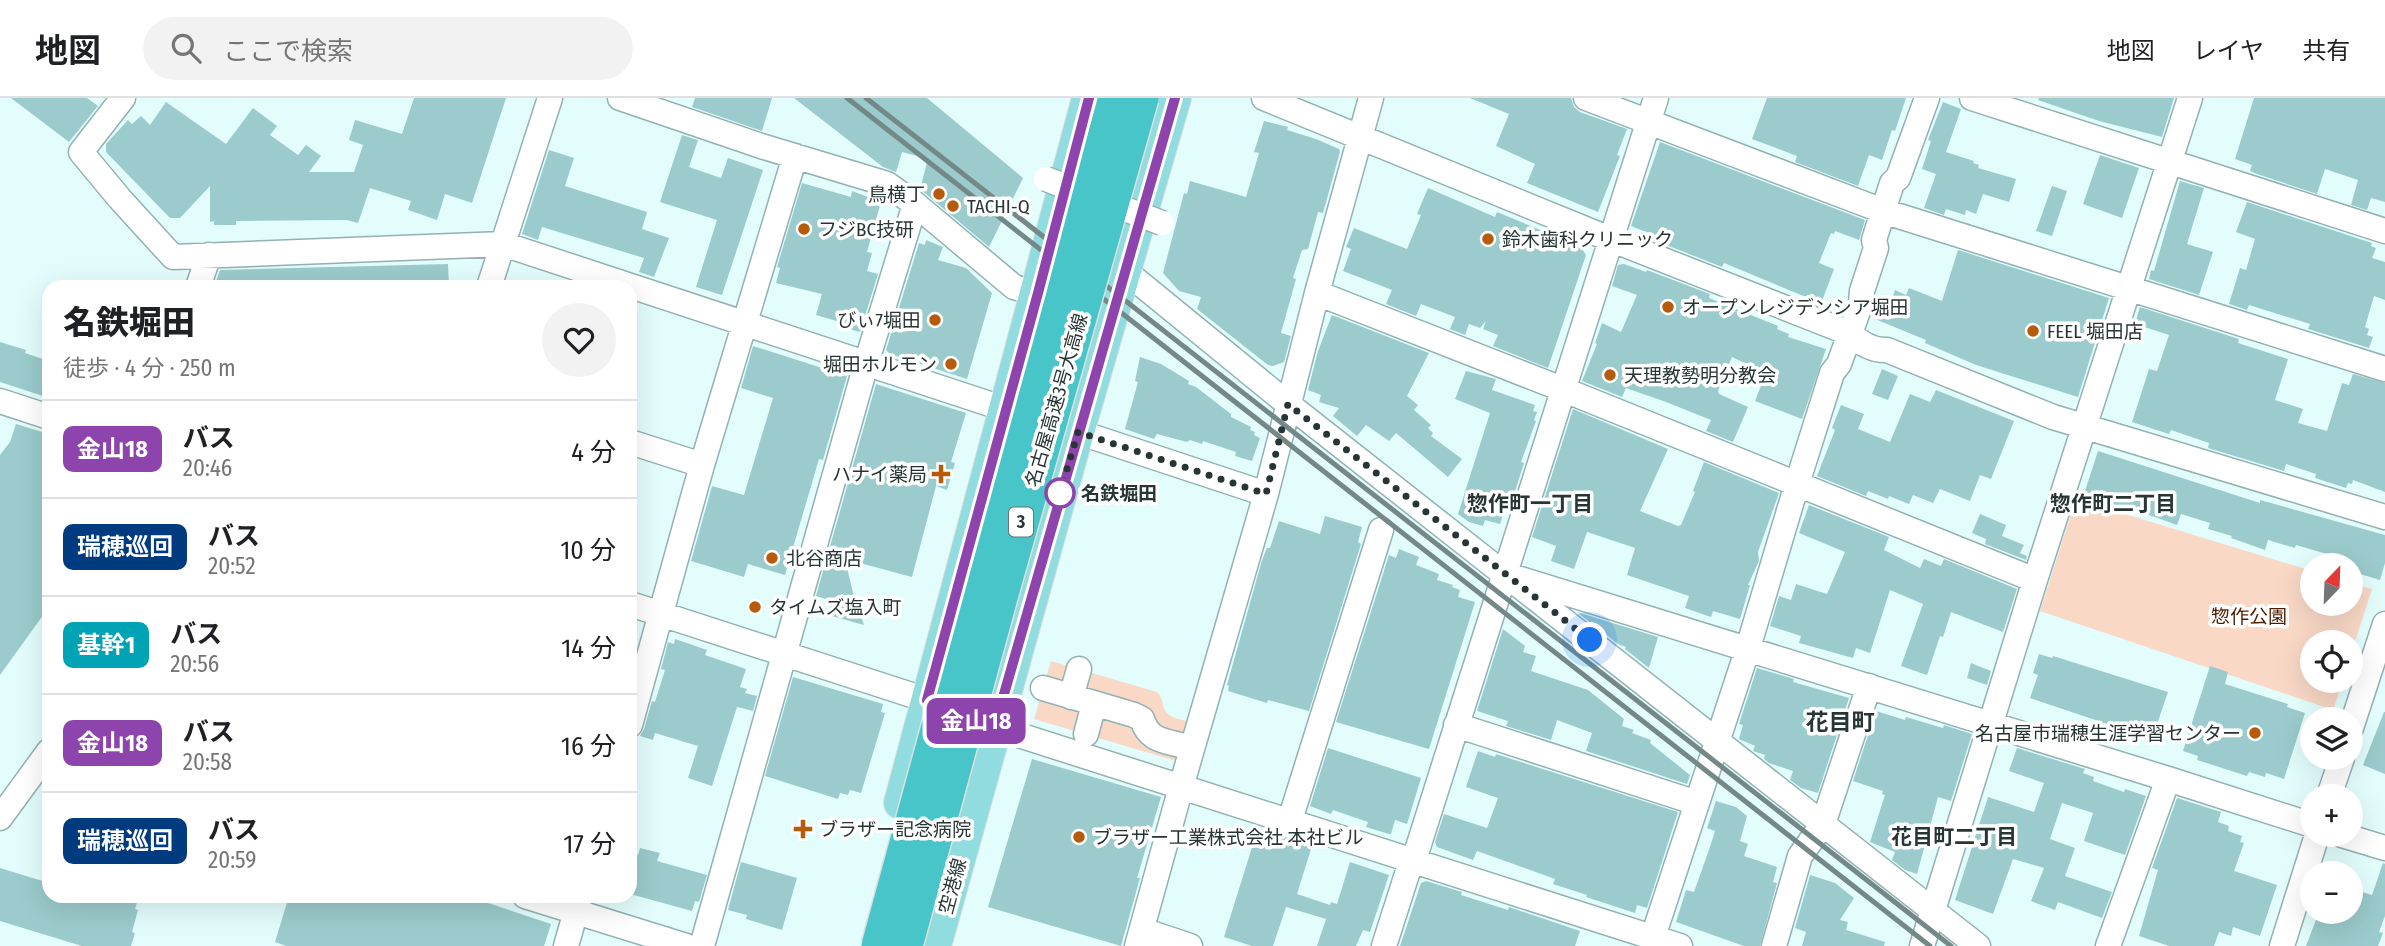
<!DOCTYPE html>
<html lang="ja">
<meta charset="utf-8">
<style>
:root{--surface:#fff;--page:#f2f2f2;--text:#202124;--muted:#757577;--line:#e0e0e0}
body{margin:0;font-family:"Fira Sans Condensed","Noto Sans JP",sans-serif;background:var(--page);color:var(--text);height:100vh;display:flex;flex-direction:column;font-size:26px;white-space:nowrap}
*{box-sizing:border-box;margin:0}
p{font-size:23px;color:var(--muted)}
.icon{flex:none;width:38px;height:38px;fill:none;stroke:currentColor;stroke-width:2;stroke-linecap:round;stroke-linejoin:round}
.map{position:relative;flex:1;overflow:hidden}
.panel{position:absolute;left:42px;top:182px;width:595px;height:623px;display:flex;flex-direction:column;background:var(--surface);border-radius:21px;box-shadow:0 7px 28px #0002}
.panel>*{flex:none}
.badge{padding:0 14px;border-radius:10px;font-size:24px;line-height:46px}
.needle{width:46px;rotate:23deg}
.controls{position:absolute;left:2300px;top:455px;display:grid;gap:14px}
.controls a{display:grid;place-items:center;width:63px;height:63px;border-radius:50%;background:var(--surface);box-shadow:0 7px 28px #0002;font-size:35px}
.you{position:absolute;width:35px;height:35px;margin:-18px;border:5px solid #fff;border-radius:50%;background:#1a73e8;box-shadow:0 0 0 10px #1a73e833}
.map>.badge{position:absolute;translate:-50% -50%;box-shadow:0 0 0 4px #fff}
.round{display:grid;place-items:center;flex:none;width:74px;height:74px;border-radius:37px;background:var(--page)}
.overview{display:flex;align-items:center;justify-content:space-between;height:119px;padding:0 21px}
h1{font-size:33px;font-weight:800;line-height:52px}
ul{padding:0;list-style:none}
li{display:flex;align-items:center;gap:21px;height:98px;padding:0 21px;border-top:2px solid var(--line)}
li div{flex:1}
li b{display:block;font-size:26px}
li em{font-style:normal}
li .badge{min-width:77px;font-weight:700;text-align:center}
header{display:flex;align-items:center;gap:42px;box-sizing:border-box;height:98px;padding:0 35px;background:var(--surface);border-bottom:2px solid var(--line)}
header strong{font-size:33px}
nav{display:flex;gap:38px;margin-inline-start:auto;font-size:24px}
.search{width:490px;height:63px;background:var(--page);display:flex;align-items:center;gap:18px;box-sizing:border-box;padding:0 24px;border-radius:38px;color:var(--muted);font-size:26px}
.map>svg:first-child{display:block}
.green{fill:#f9d8c6}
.building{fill:#9bcbcc}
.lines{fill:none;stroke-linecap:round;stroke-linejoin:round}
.minor-casing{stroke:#92b1b2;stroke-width:27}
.major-casing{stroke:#dddfdf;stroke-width:34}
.minor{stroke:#fff;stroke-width:24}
.major{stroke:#91dcdf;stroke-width:32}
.rail{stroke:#758888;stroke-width:5}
.minor-bridge-casing{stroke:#92b1b2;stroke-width:27;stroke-linecap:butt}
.highway-bridge-casing{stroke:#dddfdf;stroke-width:38;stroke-linecap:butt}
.minor-bridge{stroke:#fff;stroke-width:24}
.highway-bridge{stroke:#47c5c9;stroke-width:35}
.line-casing{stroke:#fff;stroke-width:16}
.line{stroke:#8e44ad;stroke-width:10}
.walk{stroke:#283535;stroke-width:7;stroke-dasharray:0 12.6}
.poi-dot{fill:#b75a0a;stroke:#fff;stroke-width:2.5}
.stop-dot{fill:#fff;stroke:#8e44ad;stroke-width:3.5}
.labels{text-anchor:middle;stroke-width:7;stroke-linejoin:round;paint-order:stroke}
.shield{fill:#fff;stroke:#687272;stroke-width:2}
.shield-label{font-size:18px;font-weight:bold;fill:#283535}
.poi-label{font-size:19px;fill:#283535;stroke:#fff;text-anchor:start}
.street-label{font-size:19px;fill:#283535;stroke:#fff}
.stop-label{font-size:19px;font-weight:bold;fill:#283535;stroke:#fff;text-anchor:start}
.park-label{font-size:19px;fill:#4c1f00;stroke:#fff}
.neighbourhood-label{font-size:21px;font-weight:bold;fill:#283535;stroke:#fff}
.quarter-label{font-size:23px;font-weight:bold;fill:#283535;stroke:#fff}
</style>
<header>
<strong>地図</strong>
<div class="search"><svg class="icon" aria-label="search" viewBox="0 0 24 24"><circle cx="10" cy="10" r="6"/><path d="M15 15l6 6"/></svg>ここで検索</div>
<nav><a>地図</a><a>レイヤ</a><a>共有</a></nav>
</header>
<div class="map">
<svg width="2385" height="848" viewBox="0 0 2385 848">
<rect width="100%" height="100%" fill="#e3fdfd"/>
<path class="green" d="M2076 401 2312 473V506H2350V485L2372 491 2350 559V544H2312V583H2343L2333 612 2040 513Z
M1051 563 1157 594C1164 601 1161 607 1166 614 1171 621 1185 622 1193 625L1183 665 1034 621Z"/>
<path class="building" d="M11 0H87L98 8 69 44Z
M414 0H506L472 105 445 96 437 122 408 112 411 103 370 90 358 125 347 122 236 123V127H214V123L210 124V88L180 120H170L106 54V46L128 22 132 26 141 18 150 27 166 4 226 46 253 10 277 28 270 37 298 57 306 47 321 58 309 74H354L363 47 349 42 355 22 402 36Z
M695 0H772L762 33 692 9Z
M794 0H927L1023 80 989 149 920 91 928 61 902 54 896 74 883 69Z
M1470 0H1571L1574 9 1580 14 1627 31 1617 57 1620 58 1598 114 1527 85 1535 66 1496 48 1509 16Z
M1767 0H1906L1895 33 1892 32 1882 62 1869 57 1858 88 1795 64 1797 58 1752 41Z
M2039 0H2174L2162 39 2099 23 2038 2Z
M2254 0H2385V104L2371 100 2367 112 2351 107 2358 82 2325 71 2317 96 2257 76 2250 73 2252 67 2235 61Z
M1943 4 1961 11 1946 54 1974 63 1973 65 1979 67 1978 70 2016 81 2009 104 1983 96 1976 116 1966 112 1965 117 1946 111 1944 117 1924 110 1936 76 1922 71 1931 43 1928 42Z
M1264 23 1288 29 1287 32 1316 41 1339 51 1340 54 1323 115 1318 114 1308 151 1302 152 1293 180 1296 181 1281 235 1291 238 1284 264 1273 268 1268 267 1197 211 1201 199 1179 193 1163 175 1184 95 1187 96 1190 83 1246 99 1259 55 1254 54Z
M682 37 698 42 689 69 721 80 728 60 763 72 722 197 696 189 717 122 660 104Z
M1660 44 1865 122 1859 142 1835 133 1834 136 1831 135 1819 165 1834 171 1822 203 1807 197 1806 199 1724 165 1722 169 1659 144 1661 140 1631 128Z
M549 52 574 60 565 88 647 114 642 131 669 140 654 179 639 174 644 160 542 129 538 142 522 136Z
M2100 57 2139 70 2122 120 2083 106Z
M2180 83 2204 90 2187 146 2213 154 2199 197 2149 181 2151 172 2154 173Z
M802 85 851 99 852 93 881 104 867 154 872 155 867 173 878 176 860 234 842 229 843 225 816 217 822 196 776 185 780 170 777 169Z
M2052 88 2067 93 2052 138 2036 133Z
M1428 90 1495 119 1497 114 1581 149 1586 157 1548 270 1493 248 1498 237 1483 231 1486 223 1480 230 1469 226 1465 237 1450 231 1455 219 1421 206 1416 218 1386 206 1392 192 1343 173 1351 151 1346 149 1354 130 1407 151 1421 117 1417 116Z
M2247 104 2372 145 2371 148 2376 150 2372 160 2385 164V202L2374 198 2365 229 2369 231 2367 237 2373 239 2369 250 2308 231 2310 226 2249 207 2247 212 2229 206 2240 170 2246 172 2255 141 2236 134Z
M926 142 943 149 938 162 966 170 992 195 967 281 890 256 886 252 919 145 925 147Z
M1958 152 2109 200 2078 299 1976 267 1925 245 1926 242 1875 221 1885 198 1892 201 1895 192 1906 197 1909 190 1942 203Z
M448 166 449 189H214L220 172Z
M1624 166 1646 174 1647 172 1710 196 1709 200 1778 228 1777 231 1789 236 1788 239 1826 251 1802 321 1755 303 1766 275 1732 259 1718 293 1719 296 1748 309 1733 344 1706 333 1711 322 1666 304 1626 290 1622 299 1582 283 1597 246 1595 245 1602 225 1621 234 1637 197 1612 188 1618 167Z
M2140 209 2239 241 2238 245 2288 261 2275 302 2303 311 2298 325 2327 333 2342 285 2349 287 2353 276 2385 285V394L2353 382 2352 386 2348 385 2346 390 2315 380 2316 376 2286 366 2284 373 2208 350 2209 345 2171 332 2169 336 2132 324 2149 271 2157 273 2169 237 2138 227 2139 223 2136 222Z
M1332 217 1429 255 1407 298 1418 307 1414 312 1431 327 1428 330 1433 335 1431 338 1462 361 1448 379 1396 335 1389 343 1366 327 1357 338 1333 318 1339 310 1319 304 1321 297 1308 292 1318 253Z
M0 244 26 252 25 255 49 263V300L0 284Z
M753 248 847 278 823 362 819 361 785 477 748 466 744 479 691 463 712 388 744 397 773 300 741 290Z
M1140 259 1161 266 1189 283 1188 286 1196 289 1231 316V319L1251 329 1250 332 1255 334 1254 337 1260 340 1252 363 1235 358 1236 354 1203 343 1202 346 1190 342 1187 344 1157 336 1154 341 1125 331 1138 284 1135 283Z
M1882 271 1898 278 1888 302 1872 296Z
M1466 273 1496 281 1492 292 1535 307 1533 313 1537 314 1534 322 1536 323 1521 364 1524 365 1511 406 1507 405 1500 426 1485 422 1483 428 1469 424 1458 416 1490 315 1455 301Z
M876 286 966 315 951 364 955 365 947 392 936 388 912 479 845 461 853 495 864 527 828 517 832 503 816 498Z
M1936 292 2014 323 1991 381 1980 377 1970 403 1940 391 1933 405 1913 397 1909 406 1889 398 1888 401 1868 393 1866 398 1817 378 1835 332 1832 330 1841 307 1864 316 1858 331 1890 344 1910 296 1930 304Z
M1573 311 1668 351 1640 413 1678 428 1681 427 1695 394 1693 393 1704 364 1779 395 1758 454 1759 463 1748 487H1750L1740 521 1713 513 1711 519 1685 510 1689 498 1627 477 1635 450 1587 434 1574 471 1551 463 1556 448 1532 439Z
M16 326 49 336V509L0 577V357L10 344Z
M2098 353 2260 405V402L2385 437V465L2380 482 2350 473V467L2324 464 2327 456 2296 447 2295 450 2268 442 2265 452 2231 440 2232 438 2208 431 2210 425 2181 416 2177 427 2149 417 2093 402 2095 399 2084 396Z
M1809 407 1889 439 1884 452 1920 470 1924 461 1941 468 1944 461 2017 491 2003 534 1951 514 1943 539 1940 538 1927 577 1901 568 1923 506 1890 492 1870 555 1856 550 1853 560 1799 545 1801 538 1770 528 1779 498 1791 502 1796 486 1827 496 1845 454 1799 435Z
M1980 416 2006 427 2002 438 2024 447 2020 455 2027 458 2026 462 1985 446 1986 441 1972 435Z
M1325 418 1362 429 1358 444 1361 446 1309 613 1268 602 1267 605 1228 593 1229 588 1227 587 1262 462 1267 450H1270L1279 423 1320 436Z
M1399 451 1419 459 1416 467 1439 476 1437 482 1453 487 1452 489 1460 492 1458 499 1475 504 1429 651 1336 624 1389 457 1396 460Z
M1577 514 1658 539 1649 570 1625 551 1626 549 1618 546Z
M1503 531 1525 548 1523 554 1536 558 1531 573 1588 592 1624 621 1622 628 1634 632 1632 635 1651 642 1650 645 1690 677 1687 686 1586 653 1592 635 1557 622 1551 642 1506 628 1508 623 1477 613Z
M675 541 707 552 705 557 746 571 740 589 747 591 745 595 757 598 753 613 737 609 712 688 688 680 698 648 655 635 653 642 640 638 644 631 652 603 655 604 665 572 661 571 668 544 674 546Z
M2039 556 2052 560 2053 558 2168 594 2152 641 2030 600 2038 577 2033 575Z
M1971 565 1991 573 1987 587 1967 580Z
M2210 568 2228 574 2225 586 2288 606 2287 609 2305 615 2284 681 2266 675 2265 679 2249 674 2247 678 2197 662 2198 658 2183 653Z
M1757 570 1794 581 1793 584 1849 600 1818 695 1801 690 1790 682 1793 673 1769 665 1764 661 1765 657 1753 653 1755 648 1739 641 1743 627 1739 626Z
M793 579 883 606 881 614 885 615 861 695 850 692 848 697 840 695 838 701 765 678Z
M1876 613 1905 622 1906 619 1943 630 1944 627 1972 636 1951 703 1938 699 1917 776 1905 772 1892 762 1895 754 1870 744 1885 697 1882 696 1883 693 1853 683Z
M2384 614H2385V676L2363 667Z
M1328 650 1421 680 1407 726 1395 722 1391 736H1389L1366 729 1368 724 1333 712 1331 716 1310 708Z
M2017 650 2085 671 2083 675 2094 679 2093 683 2124 694 2125 691 2146 698 2125 757 2084 743 2093 715 2062 705 2050 741 2075 750 2065 778 2112 794 2102 820 2058 804 2055 812 2031 803 2044 770 2013 761 1993 816 1955 802 1988 699 2034 714 2044 685 2009 673Z
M1478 653 1495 659 1496 656 1678 714 1647 810 1637 807 1635 815 1586 799 1587 797 1553 786 1555 781 1477 753 1473 762 1437 749 1435 744 1444 716 1487 730 1498 700 1466 689Z
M1032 661 1161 699 1137 780H1140L1121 848 988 809Z
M2177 700 2221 714 2218 724 2229 728 2228 733 2242 738 2240 744 2244 745 2234 773 2277 787 2260 838 2233 829 2231 838 2219 834 2214 848H2169L2139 838 2158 772 2152 770Z
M1716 703 1736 709 1747 718 1740 743 1748 746 1744 758 1777 769 1773 784 1777 785 1760 848H1744L1676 824 1686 792 1694 794 1710 749 1715 733 1707 730Z
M1258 730 1312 748 1297 796 1330 807 1331 804 1337 806 1350 764 1389 777 1370 834 1363 832 1356 848H1317L1326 821 1286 809 1273 848H1252L1224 839Z
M640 750 660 755 657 763 707 777 699 804 695 803 692 813 630 796V755L638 757Z
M741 764 797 780 782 832 746 821 747 817 728 812Z
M2383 765 2385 766V818L2379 834 2383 835 2378 848H2306L2319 814H2350V790L2372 797Z
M0 770 49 785V798H139L135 811 138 812 132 834 135 835 131 848H82L0 823Z
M1810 777 1835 785 1854 800 1840 822 1848 824 1846 832 1885 844 1884 848H1802L1806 834 1795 830Z
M1426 783 1462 794 1461 797 1508 812 1509 809 1580 833 1575 848H1400L1421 785Z
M289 798H467L551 826 544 848H286L275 844Z"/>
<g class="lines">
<defs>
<path id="minor" d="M123 0 81 54 120 101 173 159 503 146 1005 311
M620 0 761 48 887 86 915 106 1014 189 1038 196
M1264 0 1610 141 1849 235C1859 244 1873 253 1887 252L2053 319 2385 419
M1586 0 1883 113 2385 271
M1972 0 2385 133
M1125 173 1288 306 1504 476 2168 681 2312 727
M198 189 209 157
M489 189 550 0
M1317 195 1562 291 2035 482
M0 303 49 319
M1078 334 1266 396
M630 344 702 367
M1516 485 1978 848
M630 506 927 602 944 609
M1043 590 1134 617 1142 621C1149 644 1165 642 1187 649
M1071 599 1079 571
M981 625 1680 848
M630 627 702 367 795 58
M1456 627 1697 705
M2350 633 2385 526
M1086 636 1094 606
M2329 698 2342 660
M0 720 49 653
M1290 722 1381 432
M2342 737 2385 750
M525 798 686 848
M1142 832 1190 848
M566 848 580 799
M702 848 866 266 915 106
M1137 848 1181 689 1266 396 1317 195 1371 0
M1384 848 1407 776 1414 762 1656 0
M1650 848 1748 550 1797 386 1832 275 1839 266 1861 205 1862 193 1876 150 1874 142 1892 85 1898 80 1927 0
M1774 848 1800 758 1823 726 1869 588
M1922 848 2035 482 2190 0
M2108 848 2168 681
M2282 848 2317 737"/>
<path id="major" d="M900 705 1088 0
M935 848 1078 334 1175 0"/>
</defs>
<use href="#minor" class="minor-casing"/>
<use href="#major" class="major-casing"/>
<use href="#minor" class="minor"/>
<use href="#major" class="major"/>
<path class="rail" d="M847 0 1930 848
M866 0 1951 848"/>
<defs>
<path id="minor-bridge" d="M1046 81 1162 125"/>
<path id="highway-bridge" d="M879 848 976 493 1116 0
M905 848 1000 499 1141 0"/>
</defs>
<use href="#minor-bridge" class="minor-bridge-casing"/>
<use href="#highway-bridge" class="highway-bridge-casing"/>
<use href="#minor-bridge" class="minor-bridge"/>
<use href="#highway-bridge" class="highway-bridge"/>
</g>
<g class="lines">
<defs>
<path id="line" d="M1089 0 1038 195 927 602 994 631 1175 0"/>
</defs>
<use href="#line" class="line-casing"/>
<use href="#line" class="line"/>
<path class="walk" d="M1060 395 1078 334 1266 396 1288 306 1590 542"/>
</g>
<g class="poi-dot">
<circle cx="939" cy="96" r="7"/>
<circle cx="953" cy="108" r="7"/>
<circle cx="804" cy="131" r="7"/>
<circle cx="1488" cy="141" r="7"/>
<circle cx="1668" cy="209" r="7"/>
<circle cx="935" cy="222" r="7"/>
<circle cx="2033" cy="233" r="7"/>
<circle cx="951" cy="266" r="7"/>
<circle cx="1610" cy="277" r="7"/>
<path d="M937.5 365.5h7v7h7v7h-7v7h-7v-7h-7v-7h7z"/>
<circle cx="772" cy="460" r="7"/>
<circle cx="755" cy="509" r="7"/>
<circle cx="2255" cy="635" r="7"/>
<path d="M799.5 720.5h7v7h7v7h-7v7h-7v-7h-7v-7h7z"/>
<circle cx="1079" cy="739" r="7"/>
</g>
<circle class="stop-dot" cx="1060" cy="395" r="14"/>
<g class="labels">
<rect class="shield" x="1009" y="409.5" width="24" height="29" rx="5"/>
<g class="shield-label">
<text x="1021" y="430">3</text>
</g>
<g class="poi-label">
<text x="925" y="103" text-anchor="end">鳥横丁</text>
<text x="967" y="115">TACHI-Q</text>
<text x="818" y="138">フジBC技研</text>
<text x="1502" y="148">鈴木歯科クリニック</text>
<text x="1682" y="216">オープンレジデンシア堀田</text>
<text x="921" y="229" text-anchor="end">びぃ7堀田</text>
<text x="2047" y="240">FEEL 堀田店</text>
<text x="937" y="273" text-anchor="end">堀田ホルモン</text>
<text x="1624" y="284">天理教勢明分教会</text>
<text x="927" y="383" text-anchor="end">ハナイ薬局</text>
<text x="786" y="467">北谷商店</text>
<text x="769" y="516">タイムズ塩入町</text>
<text x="2241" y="642" text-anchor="end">名古屋市瑞穂生涯学習センター</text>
<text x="819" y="738">ブラザー記念病院</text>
<text x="1093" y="746">ブラザー工業株式会社 本社ビル</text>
</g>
<g class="street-label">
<text transform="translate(1056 302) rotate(-74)" y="7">名古屋高速3号大高線</text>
<text transform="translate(952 788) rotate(-75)" y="7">空港線</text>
</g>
<g class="stop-label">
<text x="1081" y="402">名鉄堀田</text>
</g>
<g class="park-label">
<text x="2249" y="525">惣作公園</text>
</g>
<g class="neighbourhood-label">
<text x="1530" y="413">惣作町一丁目</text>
<text x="2113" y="413">惣作町二丁目</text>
<text x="1954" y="746">花目町二丁目</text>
</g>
<g class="quarter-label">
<text x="1840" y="632">花目町</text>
</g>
</g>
</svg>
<div class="controls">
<a><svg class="needle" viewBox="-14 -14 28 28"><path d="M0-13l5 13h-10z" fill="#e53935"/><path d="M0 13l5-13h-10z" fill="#757577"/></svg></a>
<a><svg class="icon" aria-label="locate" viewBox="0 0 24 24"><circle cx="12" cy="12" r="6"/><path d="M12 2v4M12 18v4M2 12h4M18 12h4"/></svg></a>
<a><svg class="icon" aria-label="layers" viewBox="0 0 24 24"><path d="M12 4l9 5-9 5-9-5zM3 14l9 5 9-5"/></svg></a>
<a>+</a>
<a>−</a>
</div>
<div class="you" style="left:1590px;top:542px"></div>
<b class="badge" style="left:976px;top:623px;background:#8e44ad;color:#fff">金山18</b>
<section class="panel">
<div class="overview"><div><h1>名鉄堀田</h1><p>徒歩 · 4 分 · 250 m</p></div><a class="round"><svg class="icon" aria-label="heart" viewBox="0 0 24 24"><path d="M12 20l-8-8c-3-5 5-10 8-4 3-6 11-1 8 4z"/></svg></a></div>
<ul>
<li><span class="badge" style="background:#8e44ad;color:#fff">金山18</span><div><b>バス</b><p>20:46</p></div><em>4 分</em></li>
<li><span class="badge" style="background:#003b80;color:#fff">瑞穂巡回</span><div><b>バス</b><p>20:52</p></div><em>10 分</em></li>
<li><span class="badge" style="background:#00a3b4;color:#fff">基幹1</span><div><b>バス</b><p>20:56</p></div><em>14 分</em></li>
<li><span class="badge" style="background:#8e44ad;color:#fff">金山18</span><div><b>バス</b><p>20:58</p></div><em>16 分</em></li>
<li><span class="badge" style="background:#003b80;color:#fff">瑞穂巡回</span><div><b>バス</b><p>20:59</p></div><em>17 分</em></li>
</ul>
</section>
</div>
